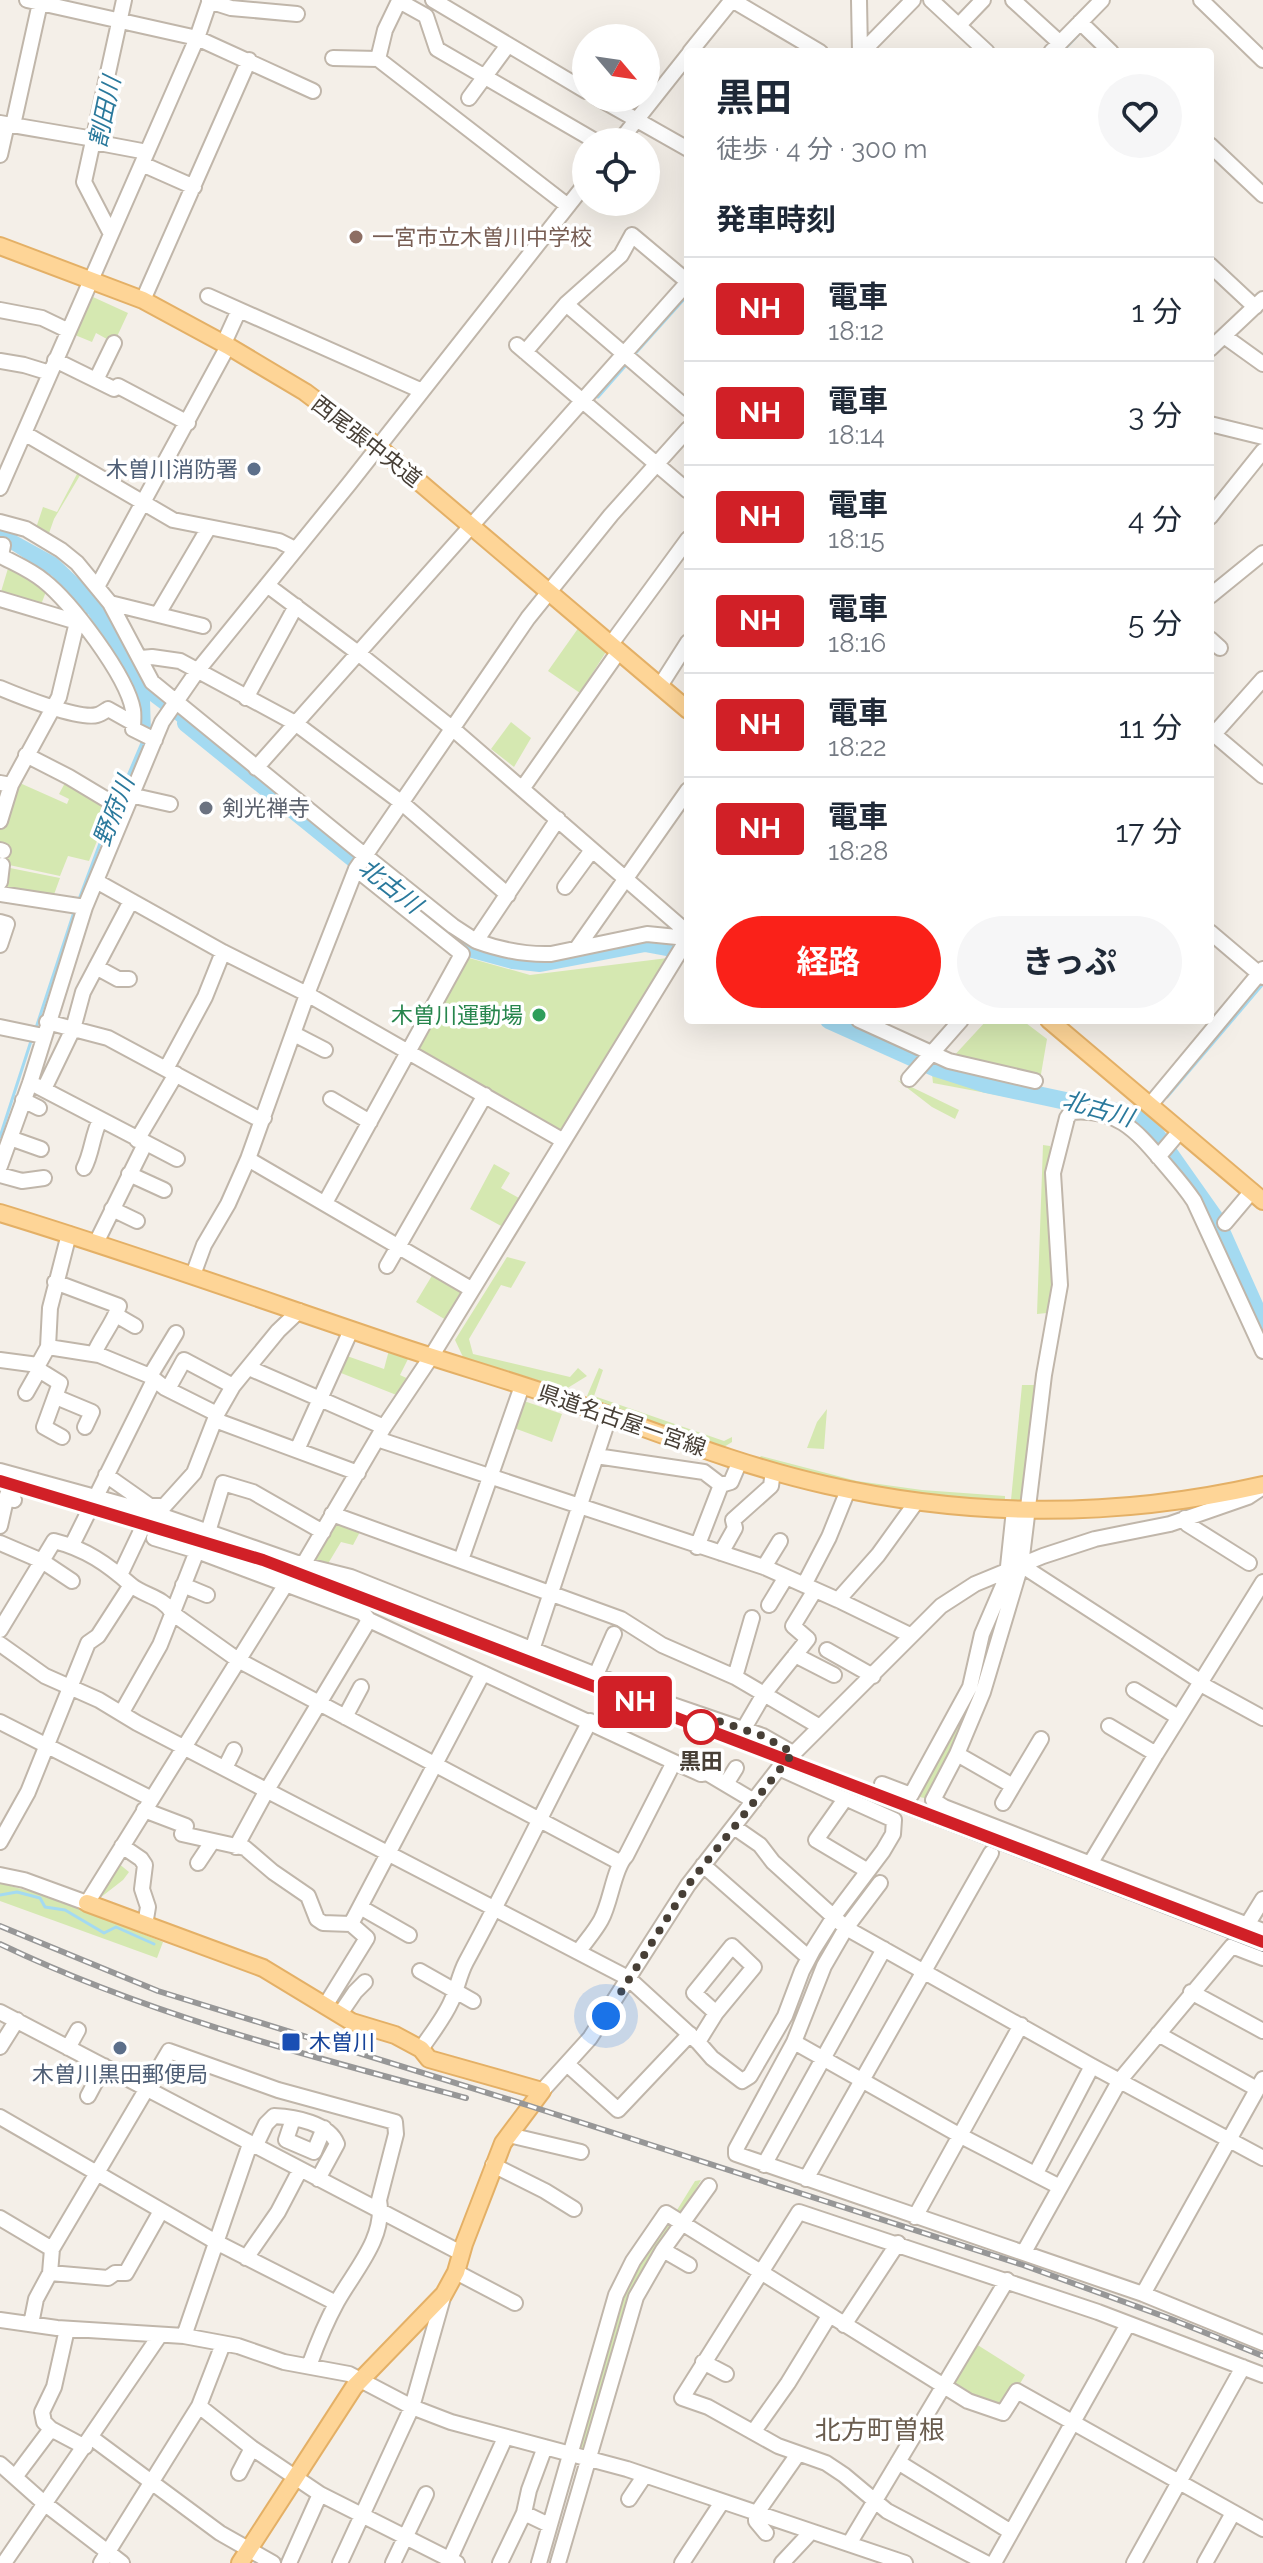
<!DOCTYPE html>
<html lang="ja">
<meta charset="utf-8">
<style>
:root{--surface:#fff;--page:#f6f6f7;--text:#1f2937;--muted:#747a83;--line:#e0e1e3;--accent:#fa2119}
body{margin:0;font-family:Raleway,"Noto Sans JP",sans-serif;background:var(--page);color:var(--text);height:100vh;display:flex;flex-direction:column;font-size:30px;white-space:nowrap}
*{box-sizing:border-box;margin:0}
p{font-size:26px;color:var(--muted)}
.icon{flex:none;width:44px;height:44px;fill:none;stroke:currentColor;stroke-width:2;stroke-linecap:round;stroke-linejoin:round}
.map{position:relative;flex:1;overflow:hidden}
.drawer{position:absolute;left:684px;top:48px;width:530px;height:976px;display:flex;flex-direction:column;background:var(--surface);border-radius:8px;box-shadow:0 8px 32px #0002}
.drawer>*{flex:none}
.badge{padding:0 16px;border-radius:6px;font-size:28px;line-height:52px}
.needle{width:52px;rotate:119deg}
.tools{position:absolute;left:572px;top:24px;display:grid;gap:16px}
.tools a{display:grid;place-items:center;width:88px;height:88px;border-radius:50%;background:var(--surface);box-shadow:0 8px 32px #0002;font-size:40px}
.you{position:absolute;width:40px;height:40px;margin:-20px;border:6px solid #fff;border-radius:50%;background:#1a73e8;box-shadow:0 0 0 12px #1a73e833}
.map>.badge{position:absolute;translate:-50% -50%;box-shadow:0 0 0 4px #fff}
h2{padding:0 32px;font-size:30px;line-height:72px}
.round{display:grid;place-items:center;flex:none;width:84px;height:84px;border-radius:42px;background:var(--page)}
.summary{display:flex;align-items:center;justify-content:space-between;height:136px;padding:0 32px}
h1{font-size:38px;font-weight:700;line-height:60px}
.primary-button{display:flex;gap:16px;margin-top:auto;padding:16px 32px}
.primary-button a{flex:1;height:92px;border-radius:48px;background:var(--accent);color:#fff;font-size:32px;font-weight:700;line-height:92px;text-align:center}
.primary-button a+a{background:var(--page);color:var(--text)}
ul{padding:0;list-style:none}
li{display:flex;align-items:center;gap:24px;height:104px;padding:0 32px;border-top:2px solid var(--line)}
li div{flex:1}
li b{display:block;font-size:30px}
li em{font-style:normal}
li .badge{min-width:88px;font-weight:700;text-align:center}
.map>svg:first-child{display:block}
.green{fill:#d5e8b1}
.water{fill:#a4daf1}
.lines{fill:none;stroke-linecap:round;stroke-linejoin:round}
.stream{stroke:#a4daf1;stroke-width:3}
.river{stroke:#a4daf1;stroke-width:18}
.minor-casing{stroke:#c0b6aa;stroke-width:18}
.major-casing{stroke:#e4b066;stroke-width:20}
.minor{stroke:#fff;stroke-width:14}
.major{stroke:#fed597;stroke-width:16}
.rail-casing{stroke:#979797;stroke-width:6}
.rail{stroke:#fff;stroke-width:3;stroke-dasharray:9;stroke-linecap:butt}
.line-casing{stroke:#fff;stroke-width:18}
.line{stroke:#d12027;stroke-width:12}
.walk{stroke:#473f36;stroke-width:8;stroke-dasharray:0 14.4}
.education-dot{fill:#8d6e63;stroke:#fff;stroke-width:3}
.service-dot{fill:#5c6f8a;stroke:#fff;stroke-width:3}
.worship-dot{fill:#6b7280;stroke:#fff;stroke-width:3}
.leisure-dot{fill:#2e9e5b;stroke:#fff;stroke-width:3}
.stop-dot{fill:#fff;stroke:#d12027;stroke-width:4}
.transit-dot{fill:#1a4fb4;stroke:#fff;stroke-width:3}
.labels{text-anchor:middle;stroke-width:7;stroke-linejoin:round;paint-order:stroke}
.education-label{font-size:22px;fill:#785e54;stroke:#fff;text-anchor:start}
.street-label{font-size:22px;fill:#473f36;stroke:#fff}
.service-label{font-size:22px;fill:#4e5e75;stroke:#fff;text-anchor:end}
.worship-label{font-size:22px;fill:#5b616d;stroke:#fff;text-anchor:start}
.leisure-label{font-size:22px;fill:#27864d;stroke:#fff;text-anchor:end}
.stop-label{font-size:22px;font-weight:bold;fill:#473f36;stroke:#fff}
.transit-label{font-size:22px;fill:#164399;stroke:#fff;text-anchor:start}
.water-label{font-size:24px;font-style:italic;fill:#2a799c;stroke:#fff}
.quarter-label{font-size:26px;fill:#6a5c4e;stroke:#fff}
</style>
<div class="map">
<svg width="1263" height="2563" viewBox="0 0 1263 2563">
<rect width="100%" height="100%" fill="#f4efe8"/>
<path class="green" d="M93 297 128 313 114 343 96 333 92 342 75 335Z
M78 472H82L54 519 48 536 35 531 43 507 57 512Z
M9 565 47 589 39 610 0 595Z
M584 620 611 644 580 693 548 671Z
M511 722 531 738 514 767 491 749Z
M13 780 67 804 69 799 59 794 66 781 111 806 89 861 68 856 60 876 0 863V822Z
M10 868 60 878 52 900 7 889Z
M676 957 562 1140 416 1055 469 958 530 975Z
M987 1020H1022L1047 1039 1040 1080 951 1059Z
M932 1074 1023 1095V1100L933 1083Z
M897 1080 959 1110 955 1119 932 1107Z
M1043 1145 1050 1146 1060 1255 1057 1312 1037 1314Z
M494 1164 510 1173 501 1188 519 1198 503 1227 470 1209Z
M507 1257 526 1262 511 1288 501 1285 469 1339 473 1354 570 1377 578 1368 587 1376 566 1389 463 1357 455 1340Z
M433 1274 463 1292 446 1320 416 1302Z
M389 1350 410 1355 400 1375 415 1382 404 1398 341 1373 347 1356 384 1369Z
M599 1368 603 1370 594 1396 724 1441 732 1437V1442L724 1447 592 1402 587 1396Z
M1022 1385H1040L1029 1500H1011Z
M524 1401 562 1414 552 1442 514 1428Z
M827 1409 824 1449 807 1448 817 1422Z
M761 1456 857 1481 922 1490 1005 1496V1503L861 1486 758 1459Z
M331 1516 361 1530 353 1545 341 1542 326 1567 306 1560Z
M1007 1576 1004 1626 933 1800 911 1795 970 1687Z
M118 1863 129 1872 123 1880 96 1901Z
M0 1883 50 1897 163 1942 157 1958 0 1901Z
M701 2180 636 2297 590 2458 570 2453 624 2276 669 2223 695 2181Z
M976 2344 1025 2375 1003 2413 947 2389Z"/>
<path class="water" d="M0 528 17 532V536L57 558 78 578 100 602 143 679 208 734 203 741 150 701 151 733 103 841 99 840 142 739V727L139 708 115 656 88 614 82 618 86 612 52 576 10 549 9 541 0 537Z"/>
<g class="lines">
<path class="stream" d="M1062 52 1078 35
M634 355 686 297
M598 397 627 364
M78 902 102 838
M35 1031 75 909
M1167 1097 1263 984
M0 1137 32 1038
M0 1895 17 1892 40 1898 45 1907 65 1910 104 1933 116 1927 154 1944"/>
<path class="river" d="M186 723 448 935 469 948 513 960 540 963 645 943 688 951
M829 1020 936 1068 986 1084 1136 1116 1156 1135 1216 1220 1263 1325"/>
<defs>
<path id="minor" d="M27 0 197 38 313 91
M433 0 586 91
M732 0 820 52
M859 0 860 52
M931 0 987 52
M1013 0 1060 43
M1201 0 1263 60
M209 1 231 8 297 14
M1080 22 1111 52
M959 25 983 0
M866 48 913 0
M690 52 732 0
M1051 52 1102 0
M333 58 378 59 568 206
M378 59 385 30 399 1 426 16 437 49 597 142
M469 98 508 45
M598 98 688 149
M0 123 94 139
M13 125 40 3
M94 142 147 152
M619 142 688 55
M1210 145 1263 195
M0 155 7 124
M142 164 194 187
M111 234 84 182 124 0
M1210 265 1255 307
M208 296 422 391
M143 300 249 60
M566 304 688 409
M0 310 42 318 67 330
M1224 336 1263 364
M224 343 239 310
M517 345 688 491
M1210 349 1263 299
M55 360 114 389 118 386 188 423
M0 361 24 365 50 373
M96 380 114 343
M1210 424 1263 437
M24 433 173 520 279 541 295 549
M0 488 197 38 210 0
M1210 517 1263 451
M0 522 26 529 61 550 77 563 110 603 152 682 353 846 453 926 476 941 558 819
M0 545H3L1 556C16 564 31 570 44 581 71 602 127 676 133 710 134 716 133 723 133 729L155 740
M267 585 358 653 453 729 688 933
M97 587 228 346
M1210 596 1263 553
M0 599 77 622
M110 603 203 626
M158 614 208 529
M1210 639 1220 648
M611 644 688 539
M141 658 152 657 180 661 295 723 402 803 508 895
M660 686 688 642
M0 688C19 696 79 720 97 715 101 714 105 711 108 709L133 723
M246 698 296 606
M1210 731 1263 776
M1214 734 1263 679
M26 755 69 777 124 810
M256 768 688 282 632 235 621 255 566 304 525 352
M0 783 11 785 59 697 77 622 80 619
M522 789 619 651
M130 795 170 804
M0 821 11 785
M0 850 3 851
M96 881 223 952 307 994 562 1140
M0 882 2 865
M565 887 592 850
M0 894 85 907
M0 922 7 924 0 945
M1210 932 1263 977
M476 941C501 950 524 955 551 954L647 934 677 937
M577 948 688 790
M96 967 118 979H129
M859 1020 949 1061 1035 1081
M47 1022 108 1038 255 1117 264 1118
M0 1027 43 1036
M294 1034 325 1050
M166 1069 205 997 223 952
M909 1079 961 1020
M37 1086 177 1159
M44 1089 73 1029 83 992 131 901
M331 1099 370 1122
M23 1100 39 1108
M1150 1105 1263 969
M10 1138 41 1149
M137 1140 176 1074
M1158 1157 1180 1131
M248 1159 471 1289
M0 1166 30 1083 85 907 162 722 198 670 349 484 586 183
M84 1168C92 1153 92 1136 100 1120
M129 1174 164 1190
M0 1175 22 1181 44 1178
M325 1203 462 954 356 869
M112 1209 137 1221
M1225 1223 1252 1191
M96 1243 145 1144
M387 1266 485 1095
M193 1275 204 1245 228 1204 248 1159 309 989 356 869 528 618 611 515 688 429
M55 1282 119 1306C113 1324 101 1337 94 1354
M116 1315 135 1326
M48 1347 99 1355 150 1376 165 1388 217 1414
M1263 1351 1194 1201C1184 1186 1173 1174 1162 1161 1135 1129 1116 1108 1071 1112L1067 1118 1053 1173 1060 1285 1044 1375 1021 1565 983 1692 957 1754 933 1800 944 1807 1263 1931
M0 1360 38 1365 48 1347 50 1308 69 1234
M38 1365 39 1370 60 1383 44 1427 62 1437
M249 1368 384 1427
M150 1376 176 1333
M168 1389 184 1360 233 1386
M26 1393 39 1370
M56 1397 92 1412 85 1427
M215 1420 358 1473
M377 1439 764 1567 838 1600 910 1635
M297 1450 351 1330
M596 1456 704 1472 721 1485
M0 1471 157 1514 303 1565 351 1577 661 1701 763 1736 793 1753
M106 1475 150 1506H160
M157 1514 194 1473 217 1414 233 1386 278 1331 299 1311
M332 1514 621 1619 662 1645 735 1677 764 1694 808 1639 793 1626 815 1590
M1185 1518 1187 1524 1249 1563
M0 1526 7 1495 14 1500
M208 1532 223 1483 253 1492 323 1532
M154 1538 197 1551 363 1613 369 1620 674 1762 701 1774 707 1773 754 1801
M0 1543 42 1561 72 1581
M72 1545 154 1380
M697 1547 721 1485 731 1482 740 1461
M721 1553 735 1528 733 1520 771 1486 773 1471
M461 1560 522 1386
M303 1565 384 1427 431 1357 688 938
M1021 1565 1200 1681
M764 1567 780 1541
M121 1573 140 1533
M183 1585 207 1595
M804 1585 829 1537 848 1490
M838 1600 878 1555 917 1501
M769 1605 786 1577
M0 1630 54 1541C86 1549 107 1564 131 1585 144 1596 164 1597 172 1613L238 1660 619 1862
M0 1644 45 1676 99 1700 137 1723 628 1978 698 2042 712 2058 742 2081 750 2076 785 2016 802 1971 813 1950 837 1912 883 1851 893 1834 894 1820 779 1768
M532 1650 609 1417
M827 1650 873 1676
M795 1655 834 1675
M596 1675 614 1634
M735 1677 752 1618
M1199 1683 1263 1718
M1134 1690 1178 1717
M122 1712 160 1645 197 1551
M345 1717 361 1687
M0 1722 150 1798
M1109 1726 1156 1754 1263 1582
M743 1730 764 1694 820 1727
M957 1754 1013 1786 1041 1739
M225 1768 234 1750
M726 1784 736 1768
M882 1784 911 1795 970 1687 982 1634 1007 1576 1014 1510
M845 1799 816 1840 868 1871
M1003 1803 1013 1786
M144 1810 186 1826 182 1834 245 1848 273 1872 308 1896 317 1919 323 1923 351 1924 367 1938 325 2006
M734 1827 760 1845 773 1862 846 1928 1092 2066 1263 2158
M0 1842 28 1792 88 1643 98 1636 131 1585
M122 1846 141 1859 145 1865 142 1889 148 1907 145 1925
M236 1847 267 1790 369 1620
M198 1863 212 1842
M1090 1864 1156 1754
M703 1865 809 1958
M0 1875 24 1880 87 1903 299 1563
M880 1883 846 1928 824 1966 794 2042 736 2149V2154L1143 2294 1263 2343
M360 1907 409 1935
M351 1924 483 1673
M1247 1925 1263 1899
M579 1951C586 1941 595 1931 601 1920 611 1902 614 1867 626 1856L674 1762
M420 1971 473 2001
M1191 1992 1263 2031
M0 2012 461 2253
M340 2014 355 1992 365 1982
M1158 2034 1257 2089
M698 2042 716 2013 754 1967 732 1946 694 1993 716 2013
M794 2042 959 2135 1060 2187
M0 2047 17 2020
M68 2048 78 2030
M421 2049C431 2034 444 2018 451 2002 457 1990 459 1975 466 1962 509 1883 548 1801 590 1721
M567 2064 618 2110 690 2034
M542 2091 590 2038 688 1885 779 1768 941 1606 975 1584 1043 1556 1095 1539 1170 1524 1248 1497 1263 1487
M88 2096 104 2066
M0 2117 216 2242 336 2303
M293 2119 286 2140 314 2152 324 2128
M509 2135 581 2152
M255 2147 266 2124 274 2116C295 2117 329 2123 337 2144L318 2179
M493 2165 545 2191 574 2209
M764 2165 884 1949
M1036 2173 1092 2066
M806 2179 991 1853
M915 2217 1021 2025
M0 2218 52 2249
M663 2250 689 2265
M1024 2252 1120 2080 1232 1946 1263 1958
M246 2258 278 2212 300 2170
M456 2272 515 2303
M50 2273 108 2278 115 2273H126L161 2211
M1143 2294 1263 2079
M0 2320 57 2328 184 2336 238 2346 284 2362 349 2374 412 2407 451 2422 627 2469 905 2563
M31 2324 36 2299 50 2273 52 2249 169 2051 278 2090 395 2122 396 2134 379 2200C386 2238 354 2271 337 2302 326 2322 317 2344 309 2366
M844 2325 898 2243
M184 2336 250 2144
M703 2362 726 2374
M199 2406 252 2448 320 2494 457 2563
M51 2429 44 2422 42 2412 54 2387 67 2329
M754 2431 788 2383 829 2316
M92 2438 220 2533 273 2563
M898 2462 1011 2532
M0 2464 44 2503 122 2563
M239 2473 252 2448
M15 2477 51 2429 85 2447
M629 2499 645 2475
M524 2513 529 2490 545 2447
M766 2533 756 2521V2514L798 2454
M849 2544 1007 2280
M4 2563 160 2335
M101 2563 199 2406 223 2344
M289 2563 320 2494
M340 2563 412 2407 444 2294
M393 2563 426 2494
M448 2563 505 2438
M500 2563 524 2513 549 2525
M539 2563 616 2295 633 2261 666 2213 968 2401 1003 2413 1017 2391 1263 2529
M558 2563 636 2297 663 2250 709 2186
M682 2563 722 2502
M782 2563 811 2532
M986 2563 887 2511 844 2475 826 2463 778 2446 708 2407 682 2398 799 2212 1098 2312 1263 2375
M994 2563 1128 2324
M1134 2563 1243 2367
M1205 2563 1233 2513"/>
<path id="major" d="M0 246 143 300 228 346 305 392 378 447 688 710
M1049 1020 1263 1201
M0 1213C128 1252 254 1297 381 1340 441 1361 503 1378 563 1399 650 1429 736 1465 826 1485 971 1518 1118 1518 1263 1485
M87 1903 263 1968 352 2022 395 2035 421 2049 429 2059 542 2091 503 2143 464 2244 456 2272 444 2294 354 2387 240 2563"/>
</defs>
<use href="#minor" class="minor-casing"/>
<use href="#major" class="major-casing"/>
<use href="#minor" class="minor"/>
<use href="#major" class="major"/>
<defs>
<path id="rail" d="M0 1485 259 1563 1263 1949
M0 1926 158 1991 530 2106 1023 2265 1171 2319 1263 2356
M0 1944C148 2015 309 2056 466 2098"/>
</defs>
<use href="#rail" class="rail-casing"/>
<use href="#rail" class="rail"/>
</g>
<g class="lines">
<defs>
<path id="line" d="M0 1481 263 1560 1263 1942"/>
</defs>
<use href="#line" class="line-casing"/>
<use href="#line" class="line"/>
<path class="walk" d="M606 2016 688 1885 793 1753 763 1736 698 1714 701 1727"/>
</g>
<circle class="education-dot" cx="356" cy="237" r="8"/>
<g class="service-dot">
<circle cx="254" cy="469" r="8"/>
<circle cx="120" cy="2048" r="8"/>
</g>
<circle class="worship-dot" cx="206" cy="808" r="8"/>
<circle class="leisure-dot" cx="539" cy="1015" r="8"/>
<circle class="stop-dot" cx="701" cy="1727" r="16"/>
<rect class="transit-dot" x="281" y="2032" width="20" height="20" rx="4"/>
<g class="labels">
<g class="education-label">
<text x="372" y="245">一宮市立木曽川中学校</text>
</g>
<g class="street-label">
<text transform="translate(367 441) rotate(38)" y="8">西尾張中央道</text>
<text transform="translate(622 1420) rotate(19)" y="8">県道名古屋一宮線</text>
</g>
<g class="service-label">
<text x="238" y="477">木曽川消防署</text>
<text x="120" y="2082" text-anchor="middle">木曽川黒田郵便局</text>
</g>
<g class="worship-label">
<text x="222" y="816">剣光禅寺</text>
</g>
<g class="leisure-label">
<text x="523" y="1023">木曽川運動場</text>
</g>
<g class="stop-label">
<text x="701" y="1769">黒田</text>
</g>
<g class="transit-label">
<text x="309" y="2050">木曽川</text>
</g>
<g class="water-label">
<text transform="translate(105 112) rotate(-78)" y="8">割田川</text>
<text transform="translate(114 811) rotate(-69)" y="8">野府川</text>
<text transform="translate(390 886) rotate(38)" y="8">北古川</text>
<text transform="translate(1098 1109) rotate(16)" y="8">北古川</text>
</g>
<g class="quarter-label">
<text x="880" y="2439">北方町曽根</text>
</g>
</g>
</svg>
<div class="tools">
<a><svg class="needle" viewBox="-14 -14 28 28"><path d="M0-13l5 13h-10z" fill="#e53935"/><path d="M0 13l5-13h-10z" fill="#747a83"/></svg></a>
<a><svg class="icon" aria-label="locate" viewBox="0 0 24 24"><circle cx="12" cy="12" r="6"/><path d="M12 2v4M12 18v4M2 12h4M18 12h4"/></svg></a>
</div>
<div class="you" style="left:606px;top:2016px"></div>
<b class="badge" style="left:635px;top:1702px;background:#d12027;color:#fff">NH</b>
<section class="drawer">
<div class="summary"><div><h1>黒田</h1><p>徒歩 · 4 分 · 300 m</p></div><a class="round"><svg class="icon" aria-label="heart" viewBox="0 0 24 24"><path d="M12 20l-8-8c-3-5 5-10 8-4 3-6 11-1 8 4z"/></svg></a></div>
<h2>発車時刻</h2>
<ul>
<li><span class="badge" style="background:#d12027;color:#fff">NH</span><div><b>電車</b><p>18:12</p></div><em>1 分</em></li>
<li><span class="badge" style="background:#d12027;color:#fff">NH</span><div><b>電車</b><p>18:14</p></div><em>3 分</em></li>
<li><span class="badge" style="background:#d12027;color:#fff">NH</span><div><b>電車</b><p>18:15</p></div><em>4 分</em></li>
<li><span class="badge" style="background:#d12027;color:#fff">NH</span><div><b>電車</b><p>18:16</p></div><em>5 分</em></li>
<li><span class="badge" style="background:#d12027;color:#fff">NH</span><div><b>電車</b><p>18:22</p></div><em>11 分</em></li>
<li><span class="badge" style="background:#d12027;color:#fff">NH</span><div><b>電車</b><p>18:28</p></div><em>17 分</em></li>
</ul>
<div class="primary-button"><a>経路</a><a>きっぷ</a></div>
</section>
</div>
